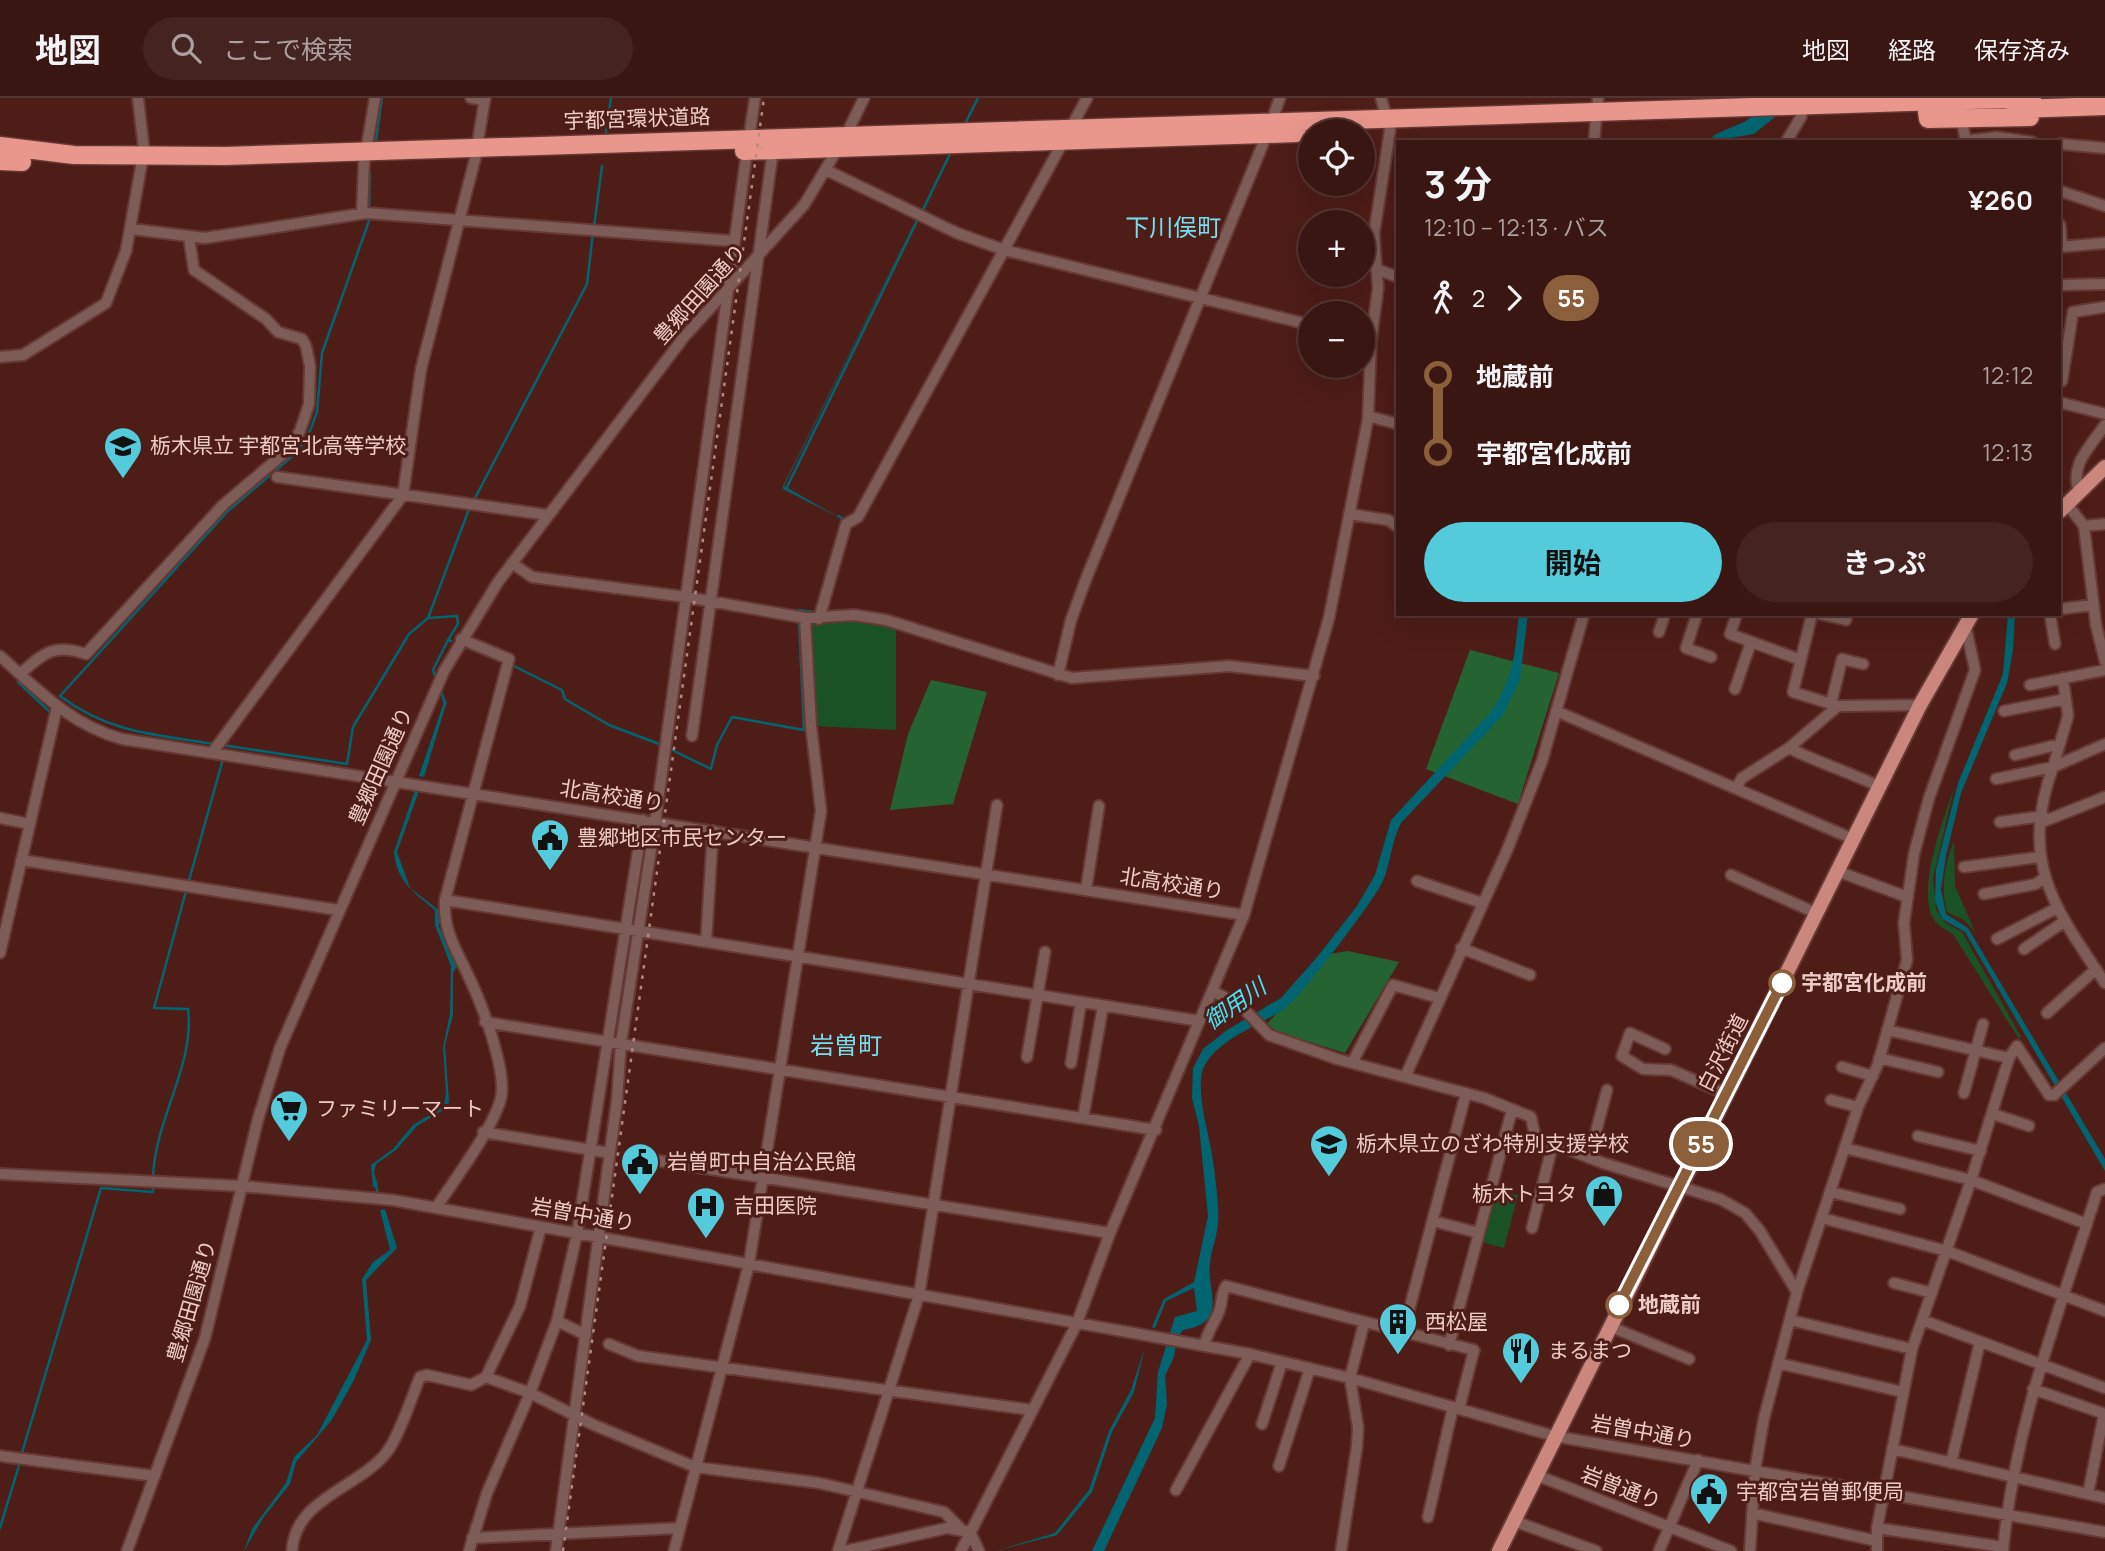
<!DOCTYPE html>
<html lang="ja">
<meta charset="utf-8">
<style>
:root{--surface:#3a1612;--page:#452320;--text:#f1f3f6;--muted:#ab9f9f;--line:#543532;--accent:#53cbdb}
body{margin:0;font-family:Manrope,"Noto Sans JP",sans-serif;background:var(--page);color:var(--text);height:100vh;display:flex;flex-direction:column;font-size:26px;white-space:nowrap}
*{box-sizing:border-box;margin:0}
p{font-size:23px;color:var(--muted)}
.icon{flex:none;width:38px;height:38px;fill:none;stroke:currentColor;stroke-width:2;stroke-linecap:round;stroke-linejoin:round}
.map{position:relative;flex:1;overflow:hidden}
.details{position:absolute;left:1396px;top:42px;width:665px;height:476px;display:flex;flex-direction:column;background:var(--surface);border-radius:0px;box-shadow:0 7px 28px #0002,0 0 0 2px var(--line)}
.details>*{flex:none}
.badge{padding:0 14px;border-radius:23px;font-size:24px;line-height:46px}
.fabs{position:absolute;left:1298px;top:21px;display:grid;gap:14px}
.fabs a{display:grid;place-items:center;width:77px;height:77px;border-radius:50%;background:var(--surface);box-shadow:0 7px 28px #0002,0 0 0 2px var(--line);font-size:35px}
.map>.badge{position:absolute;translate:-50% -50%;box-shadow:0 0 0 4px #fff}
.legs{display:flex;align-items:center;gap:10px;height:77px;padding:0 28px;font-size:23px}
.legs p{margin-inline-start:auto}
.headline{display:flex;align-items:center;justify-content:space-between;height:119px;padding:0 28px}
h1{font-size:38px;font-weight:700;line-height:52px}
.primary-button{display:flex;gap:14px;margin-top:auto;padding:14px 28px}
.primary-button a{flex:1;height:80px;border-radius:42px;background:var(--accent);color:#111;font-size:28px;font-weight:700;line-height:80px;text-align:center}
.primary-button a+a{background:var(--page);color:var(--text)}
ul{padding:0 28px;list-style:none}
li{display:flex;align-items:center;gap:24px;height:77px;font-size:26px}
li i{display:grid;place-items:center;width:10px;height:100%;margin:0 9px;background:currentColor}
li i::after{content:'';width:18px;height:18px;margin:-9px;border:5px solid;border-radius:50%;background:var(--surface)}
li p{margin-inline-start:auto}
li:first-child i{background:linear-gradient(#0000 50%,currentColor 0)}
li:last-child i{background:linear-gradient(currentColor 50%,#0000 0)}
header{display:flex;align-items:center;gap:42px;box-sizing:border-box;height:98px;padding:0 35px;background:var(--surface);border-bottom:2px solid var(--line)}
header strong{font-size:33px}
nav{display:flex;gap:38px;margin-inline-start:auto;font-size:24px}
.search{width:490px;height:63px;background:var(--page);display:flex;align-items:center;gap:18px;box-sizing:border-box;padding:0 24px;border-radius:38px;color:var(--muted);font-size:26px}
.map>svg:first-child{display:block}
.green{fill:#1a5226}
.forest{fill:#266332}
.water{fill:#006570}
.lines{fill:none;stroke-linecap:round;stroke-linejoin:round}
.stream{stroke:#006570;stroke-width:2.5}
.minor-casing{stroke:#673934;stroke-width:14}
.major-casing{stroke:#673934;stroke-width:18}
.highway-casing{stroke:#673934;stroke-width:21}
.minor{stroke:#7d5c57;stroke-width:10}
.major{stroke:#cb877e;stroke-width:14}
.highway{stroke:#e9978d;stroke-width:18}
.rail{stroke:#b18a85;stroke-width:2.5;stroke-dasharray:3.5 7;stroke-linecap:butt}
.line-1-casing{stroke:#fff;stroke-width:16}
.line-1{stroke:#8b5e3c;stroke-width:10}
.stop-1-dot{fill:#fff;stroke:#8b5e3c;stroke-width:3.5}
.labels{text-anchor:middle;stroke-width:6;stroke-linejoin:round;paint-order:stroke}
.street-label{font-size:21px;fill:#edccc7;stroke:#4e1d18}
.poi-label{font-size:21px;fill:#edccc7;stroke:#4e1d18;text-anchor:start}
.stop-label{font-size:21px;font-weight:bold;fill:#edccc7;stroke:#4e1d18;text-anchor:start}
.water-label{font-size:23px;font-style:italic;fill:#43e3f8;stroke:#4e1d18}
.quarter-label{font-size:24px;fill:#75dfee;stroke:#4e1d18}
</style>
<header>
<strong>地図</strong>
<div class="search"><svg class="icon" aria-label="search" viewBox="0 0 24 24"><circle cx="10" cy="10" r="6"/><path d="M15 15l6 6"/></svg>ここで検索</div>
<nav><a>地図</a><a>経路</a><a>保存済み</a></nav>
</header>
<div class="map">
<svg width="2105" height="1453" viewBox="0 0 2105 1453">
<rect width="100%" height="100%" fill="#4e1d18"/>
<path class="green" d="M850 522 896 530V632L813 628 809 527Z
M1955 687 1933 780 1936 811 1944 824 1962 834 2021 939 2019 941 1953 836C1947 832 1939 829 1935 823 1914 796 1945 717 1955 687Z
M1954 743 1955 788 1975 834 1964 822 1947 814C1940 791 1945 765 1954 743Z
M1496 1092 1518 1097 1504 1150 1482 1144Z"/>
<path class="forest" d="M1470 552 1559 575 1518 706 1426 671Z
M931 582 987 594 953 706 890 712 908 636Z
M1348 853 1399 864 1345 955 1277 934 1267 926 1329 856Z"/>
<path class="water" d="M1780 0H1798L1754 36 1707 44 1716 36 1744 24Z
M949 56 784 388 840 420 783 391V388Z
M1519 516H1528L1520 581 1503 617 1401 725C1391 744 1391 766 1382 785 1372 805 1300 900 1284 911 1259 928 1203 946 1201 981 1199 1010 1211 1041 1214 1070 1216 1087 1219 1106 1218 1123 1218 1138 1211 1151 1210 1165 1206 1192 1230 1225 1183 1232L1177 1240 1174 1259 1165 1278 1167 1306 1162 1330 1104 1453H1092L1155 1320 1158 1274 1175 1219 1197 1213 1194 1190 1166 1203 1155 1230 1152 1229 1164 1201 1194 1184 1208 1118 1199 1028 1192 1000 1193 970 1203 951 1227 932 1281 900 1318 858 1357 808 1375 777 1391 722 1491 614C1515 577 1514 558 1519 516Z
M2008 516H2015L2013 552 2007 585 1961 695 1946 758 1941 791 1946 816 1968 830 2105 1061V1073L1965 834 1942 821 1935 803 1936 771 1958 685 2003 576Z
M447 603 424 679 419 678 444 604Z
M415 692 419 693 397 754 410 790 440 813 439 829 457 867 453 875V917L445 947 449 1004 445 1011 417 1028 396 1052 376 1066 374 1074 378 1088 373 1089 371 1067 393 1051 413 1027 444 1008 446 994 443 949 450 916 451 868 435 827V812C415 795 397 785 394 754Z
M385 1111 397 1150 366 1182 371 1242 353 1284 331 1323 296 1364 290 1386 263 1420 244 1453 252 1431 286 1385 294 1359 317 1337 367 1242 362 1181 373 1164 390 1152 380 1112Z
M1145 1249 1134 1294 1112 1334 1092 1394 1057 1437 995 1453 1055 1435 1089 1392 1109 1333 1131 1292Z"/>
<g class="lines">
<path class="stream" d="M966 24 978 0
M606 34 611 0
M376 42 382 0
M369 113 370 75
M921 116 950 56
M594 129 602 68
M249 139 357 122
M786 391 918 121
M474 402 587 186 593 135
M798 516V512L815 514 842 420 838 418
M451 543 448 542 458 526 457 518 428 520 469 411
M466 549 478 554
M510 566 562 592 565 601 609 627 662 647
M436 580 433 572 448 542
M18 584 51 615
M441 593 445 606
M215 646C156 637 109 635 60 598L227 414 296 355 308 338 317 314 322 255 369 123
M222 647 347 666 353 629 409 536 428 520
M668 650 711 671 717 647 732 619 804 632 799 523
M188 786 223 661
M153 1079C155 1021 195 967 188 911L154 910 186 793
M375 1085 379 1099
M21 1358 101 1090 153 1094V1086
M0 1430 20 1364"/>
<defs>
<path id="minor" d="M471 0 485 2
M1961 20 1966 43 1996 39 1998 44
M1271 24 1280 0
M1996 39 2032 44
M749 40 755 0
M1594 44 1598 0
M1786 44 1801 19 1802 8
M2060 46 2105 50
M826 72 957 135 1004 152 1311 227
M2060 93 2105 108
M362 115 364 65 375 0
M2060 127 2062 149
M131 131 205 140 366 115 733 143
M2060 149 2105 145
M1376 171 1398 179
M2060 187 2105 186
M0 259 23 257 106 205 126 153 144 52 138 0
M2062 283 2073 214 2105 209
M2062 305 2105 316
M1368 318 1398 326
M277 379 548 417
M2079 394C2069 367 2090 349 2105 327
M2067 406 2084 428 2096 527 2105 563
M1349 416 1388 422 1398 429
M2084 428 2105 426
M512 465 532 479 686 499 805 520 854 517 886 522 1072 580 1229 568 1314 578
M2060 511 2093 507
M1697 516 1686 550 1711 559
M1737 516 1730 536 1801 562
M1812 516 1793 594 1838 608
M1820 516 1846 522 1847 516
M2050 516 2055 546
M819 521 846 426 858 419 1087 0
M1659 534 1665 516
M0 558C38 592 71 627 122 641L1244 817
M20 576C44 555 54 545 86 556L223 407 288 352 300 333 309 306 310 268 306 248 302 241 278 234 266 221 194 172 189 140
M1058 577 1071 522 1086 481 1267 36
M2030 587 2105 572
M1735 591 1751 544
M1831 606 1842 561 1863 566
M1556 613 1853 741
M2004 613 2066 601
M692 638 773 52
M2105 646 2053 669C2019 764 2054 809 2105 885
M1789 650C1819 665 1849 674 1880 689
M212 655 403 397 421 271 475 61 485 0
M2015 657 2060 646
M1996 681 2053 669 2068 618 2063 580
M1736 690 1742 680 1789 650 1838 608 1920 607
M0 720 30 726
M2000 724 2043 718
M2042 724 2105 699
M21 762 338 812
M1964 769 2040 759
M1837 773 1907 799
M1731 777 1816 815
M1417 783 1482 805
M1086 792 1099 708
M1984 796 2036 786 2044 780
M445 802 1200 923
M1997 841 2057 810
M706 844 713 733
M1461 850 1530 877
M2024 851 2065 823
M0 855 57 609
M1212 893 1240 907 1269 937 1337 961 1484 1000 1531 1019 1535 1038 1603 1065 1720 1101 1745 1115 1760 1133 1797 1194
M2047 915 2096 871
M485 924 1156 1032
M1887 932 2009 960
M1665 951 1630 935 1622 958 1643 971 1671 972 1726 996
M1027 959 1045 854
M1879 960 1938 974
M1071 965 1081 904
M1352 965 1393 887 1439 900
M1842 969 1873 978
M1405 979 1508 750 1542 663 1584 516
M1964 995 1983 926
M1831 1002 1858 1009
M1993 1016 2029 1028
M1083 1020 1103 908
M483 1034 610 1055
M1918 1038 1981 1053
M1845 1050 1971 1082 2087 1126
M629 1058 1110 1135
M1589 1060 1607 992
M0 1076 241 1088 392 1102 1250 1256 1350 1280 1554 1338 2105 1434
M1831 1094 1900 1111
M436 1110C454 1082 493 1031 501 1000 507 971 481 904 468 877 456 851 443 833 445 802L509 561 461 541
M1822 1120 1947 1153 2105 1213
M1433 1123 1479 1135
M1532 1130 1553 1045
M1894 1185 1932 1195
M1790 1222 1912 1251
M1922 1222 2105 1290
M557 1223 586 1237
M1609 1228 1689 1261
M1403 1235 1466 995
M609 1246 638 1258 1032 1312
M1449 1247 1512 1012
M1204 1248C1207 1235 1213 1227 1218 1216 1223 1206 1220 1198 1226 1188L1474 1252 1459 1311
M1778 1265 1903 1294
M486 1279 520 1208 541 1129
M2033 1291 2105 1316
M1262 1326 1282 1264
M1892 1351 2105 1400
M0 1358 155 1378
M1951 1365 1980 1244
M1279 1368 1310 1270
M1536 1377 1731 1453
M1176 1392 1250 1256
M2088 1396 2104 1316
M1752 1415 1877 1443
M1428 1419 1453 1309
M1514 1423 1596 1453
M1877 1430 2003 1449
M472 1440 680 1430
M127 1453 205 1240 258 1021 280 950 444 573 498 484 684 239 804 107 846 37 864 0
M292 1453C295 1400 359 1390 387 1354 400 1336 411 1301 420 1279L427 1277 471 1287 486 1279 530 1295 594 1327 695 1369 819 1385 944 1414 961 1431
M469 1453 487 1395 530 1295 557 1223 577 1136 643 722
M556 1453 617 1002 621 945 654 732 747 53
M674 1453 749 1166 821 713 811 628 805 520
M838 1453 919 1197 997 707
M845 1453 947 1430 970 1434 979 1453
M961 1453 1077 1225 1110 1135 1244 817 1329 520 1368 321 1371 243 1378 190 1374 136 1390 32 1381 0
M1341 1453 1357 1348 1358 1329 1350 1280 1364 1225
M1659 1453 1698 1362
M1750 1453 1755 1372 1764 1320 1797 1194 1858 1009 1878 966 1907 862 1904 825 1914 756 1929 700 1975 572 1965 525
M1877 1453V1430L1912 1251 1971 1082 2009 960 2017 948 2049 997H2054L2105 950
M2003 1453C2014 1328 2060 1212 2097 1094L2105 1091"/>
<path id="major" d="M2060 413 2105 369
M1499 1453 1920 607 1972 516"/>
<path id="highway" d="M2016 11 2105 8
M1927 14 1928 21 2030 19
M0 48 74 57 225 58 2032 0
M744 53 1297 35
M0 63 22 64"/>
</defs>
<use href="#minor" class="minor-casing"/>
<use href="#major" class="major-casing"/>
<use href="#highway" class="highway-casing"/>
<use href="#minor" class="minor"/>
<use href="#major" class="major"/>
<use href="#highway" class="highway"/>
<path class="rail" d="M563 1453 764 0"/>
</g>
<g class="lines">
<defs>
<path id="line-1" d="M1619 1207 1782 885"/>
</defs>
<use href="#line-1" class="line-1-casing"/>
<use href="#line-1" class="line-1"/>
</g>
<defs>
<symbol id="school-pin" viewBox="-11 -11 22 30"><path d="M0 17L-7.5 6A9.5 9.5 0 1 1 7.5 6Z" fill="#53cbdb" stroke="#4e1d18"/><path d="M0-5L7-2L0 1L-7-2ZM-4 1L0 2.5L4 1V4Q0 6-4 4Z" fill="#111"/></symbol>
<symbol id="civic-pin" viewBox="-11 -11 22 30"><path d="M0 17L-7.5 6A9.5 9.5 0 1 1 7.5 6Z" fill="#53cbdb" stroke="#4e1d18"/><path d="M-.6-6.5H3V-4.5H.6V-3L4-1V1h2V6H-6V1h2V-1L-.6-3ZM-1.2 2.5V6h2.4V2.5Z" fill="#111"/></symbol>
<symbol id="supermarket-pin" viewBox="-11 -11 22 30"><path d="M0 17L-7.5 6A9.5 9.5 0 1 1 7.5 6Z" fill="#53cbdb" stroke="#4e1d18"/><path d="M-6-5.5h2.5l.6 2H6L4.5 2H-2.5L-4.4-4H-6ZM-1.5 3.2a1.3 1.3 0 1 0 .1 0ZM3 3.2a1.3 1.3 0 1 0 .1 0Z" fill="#111"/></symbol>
<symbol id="shop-pin" viewBox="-11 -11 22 30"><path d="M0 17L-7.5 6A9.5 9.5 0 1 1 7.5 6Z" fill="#53cbdb" stroke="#4e1d18"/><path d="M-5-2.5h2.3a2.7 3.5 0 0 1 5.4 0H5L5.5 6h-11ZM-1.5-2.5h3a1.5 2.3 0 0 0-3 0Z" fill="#111"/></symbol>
<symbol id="hospital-pin" viewBox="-11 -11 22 30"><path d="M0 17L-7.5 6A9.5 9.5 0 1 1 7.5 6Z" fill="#53cbdb" stroke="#4e1d18"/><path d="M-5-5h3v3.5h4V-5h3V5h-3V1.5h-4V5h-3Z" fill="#111"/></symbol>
<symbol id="building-pin" viewBox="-11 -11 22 30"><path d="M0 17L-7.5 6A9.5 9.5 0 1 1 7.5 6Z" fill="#53cbdb" stroke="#4e1d18"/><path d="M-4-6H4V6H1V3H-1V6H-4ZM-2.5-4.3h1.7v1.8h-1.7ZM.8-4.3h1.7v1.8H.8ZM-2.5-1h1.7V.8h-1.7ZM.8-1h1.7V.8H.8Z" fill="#111"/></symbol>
<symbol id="restaurant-pin" viewBox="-11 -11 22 30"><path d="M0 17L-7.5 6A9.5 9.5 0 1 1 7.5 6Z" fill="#53cbdb" stroke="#4e1d18"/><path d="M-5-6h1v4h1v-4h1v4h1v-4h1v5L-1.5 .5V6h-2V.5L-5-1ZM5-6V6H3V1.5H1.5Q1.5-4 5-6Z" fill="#111"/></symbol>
</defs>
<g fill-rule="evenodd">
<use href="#school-pin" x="101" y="326" width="44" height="60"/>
<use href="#civic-pin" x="528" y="718" width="44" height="60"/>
<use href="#supermarket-pin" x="267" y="989" width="44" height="60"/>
<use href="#school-pin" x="1307" y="1024" width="44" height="60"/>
<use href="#civic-pin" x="618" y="1042" width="44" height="60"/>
<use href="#shop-pin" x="1582" y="1074" width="44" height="60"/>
<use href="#hospital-pin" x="684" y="1086" width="44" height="60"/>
<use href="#building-pin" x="1376" y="1202" width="44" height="60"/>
<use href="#restaurant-pin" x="1499" y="1231" width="44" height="60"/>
<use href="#civic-pin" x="1687" y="1372" width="44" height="60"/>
</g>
<g class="stop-1-dot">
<circle cx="1782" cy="885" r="12"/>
<circle cx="1619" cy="1207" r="12"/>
</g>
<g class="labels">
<g class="street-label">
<text transform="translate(637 21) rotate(-2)" y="7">宇都宮環状道路</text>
<text transform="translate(700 196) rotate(-48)" y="7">豊郷田園通り</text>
<text transform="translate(381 668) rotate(-66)" y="7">豊郷田園通り</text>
<text transform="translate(612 698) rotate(9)" y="7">北高校通り</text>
<text transform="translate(1172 786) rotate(9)" y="7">北高校通り</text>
<text transform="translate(1723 955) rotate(-63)" y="7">白沢街道</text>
<text transform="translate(583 1117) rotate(10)" y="7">岩曽中通り</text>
<text transform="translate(192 1203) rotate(-74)" y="7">豊郷田園通り</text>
<text transform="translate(1643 1334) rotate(10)" y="7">岩曽中通り</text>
<text transform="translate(1621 1390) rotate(21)" y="7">岩曽通り</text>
</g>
<g class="poi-label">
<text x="150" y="355">栃木県立 宇都宮北高等学校</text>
<text x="577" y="747">豊郷地区市民センター</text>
<text x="316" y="1018">ファミリーマート</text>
<text x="1356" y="1053">栃木県立のざわ特別支援学校</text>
<text x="667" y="1071">岩曽町中自治公民館</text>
<text x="1577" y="1103" text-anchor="end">栃木トヨタ</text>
<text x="733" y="1115">吉田医院</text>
<text x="1425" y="1231">西松屋</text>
<text x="1548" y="1260">まるまつ</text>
<text x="1736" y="1401">宇都宮岩曽郵便局</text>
</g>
<g class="stop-label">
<text x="1801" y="892">宇都宮化成前</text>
<text x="1638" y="1214">地蔵前</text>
</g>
<g class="water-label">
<text transform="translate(1235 906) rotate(-35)" y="8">御用川</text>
</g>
<g class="quarter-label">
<text x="1173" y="138">下川俣町</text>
<text x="846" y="956">岩曽町</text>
</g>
</g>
</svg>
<div class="fabs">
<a><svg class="icon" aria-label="locate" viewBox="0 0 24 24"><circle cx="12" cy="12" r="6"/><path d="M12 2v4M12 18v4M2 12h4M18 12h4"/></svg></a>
<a>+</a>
<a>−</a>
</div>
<b class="badge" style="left:1701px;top:1046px;background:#8b5e3c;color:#fff">55</b>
<section class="details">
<div class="headline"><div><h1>3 分</h1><p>12:10 – 12:13 · バス</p></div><b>¥260</b></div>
<div class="legs"><svg class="icon" aria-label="walk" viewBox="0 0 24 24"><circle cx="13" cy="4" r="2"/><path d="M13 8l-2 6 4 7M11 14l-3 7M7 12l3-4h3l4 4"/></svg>2<svg class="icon" aria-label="forward" viewBox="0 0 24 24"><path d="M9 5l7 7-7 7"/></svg><b class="badge" style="background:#8b5e3c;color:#fff">55</b></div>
<ul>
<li><i style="color:#8b5e3c"></i><b>地蔵前</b><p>12:12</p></li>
<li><i style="color:#8b5e3c"></i><b>宇都宮化成前</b><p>12:13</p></li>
</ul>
<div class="primary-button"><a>開始</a><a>きっぷ</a></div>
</section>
</div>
